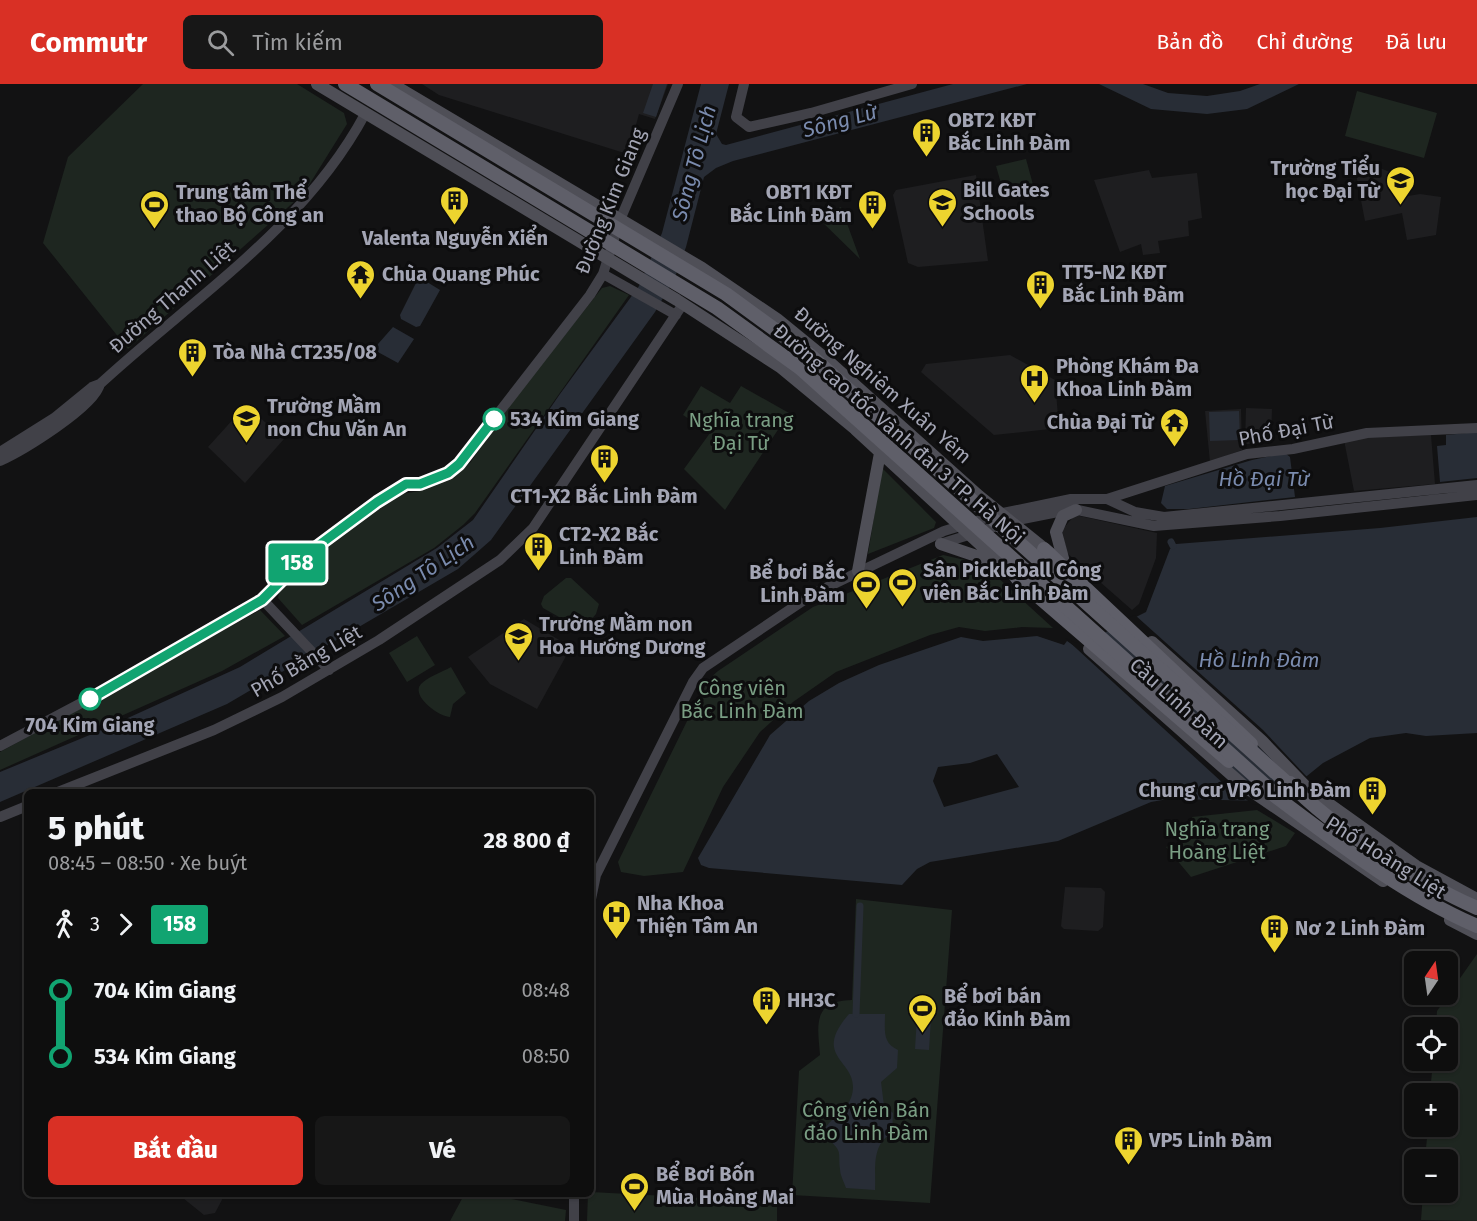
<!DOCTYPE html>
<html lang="vi">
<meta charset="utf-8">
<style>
:root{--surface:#0e0e0e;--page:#171717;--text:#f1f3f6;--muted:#9b9c9e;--line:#2e2e2e;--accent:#d93025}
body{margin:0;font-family:"Fira Sans",sans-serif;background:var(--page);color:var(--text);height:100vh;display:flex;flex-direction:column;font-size:22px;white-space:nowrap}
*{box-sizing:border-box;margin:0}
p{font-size:20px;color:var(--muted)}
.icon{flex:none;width:33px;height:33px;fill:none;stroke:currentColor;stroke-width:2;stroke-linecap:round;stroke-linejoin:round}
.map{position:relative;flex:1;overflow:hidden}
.side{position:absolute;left:24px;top:705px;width:570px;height:408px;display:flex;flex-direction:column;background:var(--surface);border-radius:9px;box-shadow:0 2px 4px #0004,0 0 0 2px var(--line)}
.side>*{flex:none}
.badge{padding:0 12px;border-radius:4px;font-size:21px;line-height:39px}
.needle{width:39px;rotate:13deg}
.tools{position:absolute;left:1404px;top:867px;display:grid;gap:12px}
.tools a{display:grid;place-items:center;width:54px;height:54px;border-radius:9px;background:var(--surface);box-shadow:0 2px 4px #0004,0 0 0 2px var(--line);font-size:30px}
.map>.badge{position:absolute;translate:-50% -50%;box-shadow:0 0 0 3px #fff}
.legs{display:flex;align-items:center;gap:9px;height:66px;padding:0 24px;font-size:20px}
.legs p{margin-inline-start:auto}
.overview{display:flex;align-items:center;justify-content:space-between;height:102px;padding:0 24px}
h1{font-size:33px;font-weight:800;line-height:45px}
.cta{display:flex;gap:12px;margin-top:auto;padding:12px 24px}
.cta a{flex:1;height:69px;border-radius:9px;background:var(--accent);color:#fff;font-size:24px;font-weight:800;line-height:69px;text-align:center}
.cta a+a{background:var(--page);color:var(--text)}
ul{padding:0 24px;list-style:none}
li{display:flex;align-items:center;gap:21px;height:66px;font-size:22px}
li i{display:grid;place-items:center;width:9px;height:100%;margin:0 8px;background:currentColor}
li i::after{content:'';width:15px;height:15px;margin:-8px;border:4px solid;border-radius:50%;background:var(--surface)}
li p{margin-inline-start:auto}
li:first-child i{background:linear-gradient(#0000 50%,currentColor 0)}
li:last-child i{background:linear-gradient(currentColor 50%,#0000 0)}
header{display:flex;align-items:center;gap:36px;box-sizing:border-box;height:84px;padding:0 30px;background:var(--accent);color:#fff}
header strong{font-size:28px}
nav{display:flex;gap:33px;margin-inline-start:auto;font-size:21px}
.search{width:420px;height:54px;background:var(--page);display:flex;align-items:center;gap:15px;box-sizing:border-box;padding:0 21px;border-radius:9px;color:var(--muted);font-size:22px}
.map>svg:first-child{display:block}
.built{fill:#1e1e20}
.green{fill:#1e2620}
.water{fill:#282d36;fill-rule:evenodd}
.pier{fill:#121213}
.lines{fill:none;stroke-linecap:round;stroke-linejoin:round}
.canal{stroke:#282d36;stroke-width:7}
.secondary{stroke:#414148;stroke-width:10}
.primary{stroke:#4f4f57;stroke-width:12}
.highway{stroke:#5f5f69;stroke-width:14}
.highway-bridge{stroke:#5f5f69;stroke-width:14}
.line-1-casing{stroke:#fff;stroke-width:14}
.line-1{stroke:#11a471;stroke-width:9}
.stop-1-dot{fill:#fff;stroke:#11a471;stroke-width:3}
.labels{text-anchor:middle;stroke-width:6;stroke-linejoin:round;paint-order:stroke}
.poi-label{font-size:20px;font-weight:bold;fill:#a3a5b4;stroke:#0d0d0e;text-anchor:start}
.street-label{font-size:20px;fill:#a3a5b4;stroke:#0d0d0e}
.stop-label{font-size:20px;font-weight:bold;fill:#a3a5b4;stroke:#0d0d0e;text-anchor:start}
.park-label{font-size:20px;fill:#7a9e84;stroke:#0d0d0e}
.water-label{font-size:21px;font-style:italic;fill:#7a8bae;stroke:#0d0d0e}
</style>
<header>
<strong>Commutr</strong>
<div class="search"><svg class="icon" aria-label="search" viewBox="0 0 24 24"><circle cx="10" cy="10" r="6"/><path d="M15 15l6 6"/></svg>Tìm kiếm</div>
<nav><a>Bản đồ</a><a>Chỉ đường</a><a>Đã lưu</a></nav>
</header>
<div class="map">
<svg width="1477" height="1137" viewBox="0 0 1477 1137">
<rect width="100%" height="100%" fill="#121213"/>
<path class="built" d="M422 0H668L655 35 639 30 634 48 643 51 637 73 439 11Z
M1373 81 1399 92 1402 113 1420 110 1441 113 1436 151 1407 156 1402 129 1365 137 1355 85Z
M1149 86 1152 94 1197 89 1202 134 1188 137 1189 152 1158 157 1160 169 1143 171 1141 160 1120 168 1094 96Z
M976 91 988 177 918 183 908 179 893 111 896 106Z
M1010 271 1055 296 1059 344 994 351 921 288 926 280Z
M246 321 284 355 245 399 208 363Z
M1246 324 1272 325 1271 355H1256V360H1245Z
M1241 325 1242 366 1210 378 1205 327Z
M1431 351 1435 400 1354 407 1344 356 1370 352Z
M1075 431 1157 449 1156 474 1139 520 1132 526 1067 469 1062 446Z
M524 535 571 563 537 625 490 600 468 573Z
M1065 803 1101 804 1105 808 1103 843 1098 847 1064 845 1061 842Z
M178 1110H225L215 1129 204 1131Z"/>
<path class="green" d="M143 0H297L344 29 347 40 304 109 128 265 43 159 68 73Z
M1357 7 1437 29 1424 74 1345 52Z
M1026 75 1035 108 1005 113 996 82Z
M841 123 860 175 817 133Z
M610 202 629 211 475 429 463 441 434 464 302 541 278 514 280 505 330 460 396 411 425 406 443 398 470 379 517 311 602 204Z
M701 302 730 319 741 302 789 329 725 426 684 385 710 349 683 331Z
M882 384 936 438 934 444 868 470Z
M943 471 983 480 1053 544 1022 543 985 547 959 543 930 551 836 588 793 618 760 648 723 703 683 788 644 792 621 788 618 778 690 631 709 595 718 587 813 523Z
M566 494H571L599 520 596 530 585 543 575 542 543 524 541 520 544 512Z
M260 526 285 552 222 587 0 686V668Z
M417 552 435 581 407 598 389 569Z
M451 583 466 609 453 620 450 633C440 633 410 612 421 600 428 593 442 588 451 583Z
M1257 726 1295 749 1286 762 1191 793 1166 763 1190 755 1192 733Z
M856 815 952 826 930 1119 792 1111 799 987 820 971C818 943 811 917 852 916Z
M1477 870V1137L1421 1136 1423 1109 1448 1108V1076L1425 1075 1428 1043 1448 1042V1010L1430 1009 1433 977 1448 976V944L1436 943 1437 927Z
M591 1108 777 1118V1137H587L588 1110Z
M487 1110 566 1126 565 1137H450L464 1111Z"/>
<path class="water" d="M653 0H667L656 33 643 29Z
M701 0H729L716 50 722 60 726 61 953 0H1027L733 77 716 84 704 93 686 163 675 193 655 228 491 456 458 485 227 620 0 718V688L97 648 240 583 437 464 473 436 560 310 639 202 662 149Z
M1099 0H1143L1168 9 1207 12 1240 7 1260 0H1299L1247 25 1207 30 1151 25Z
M419 193 440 206 420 242 416 243 401 235 400 231Z
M393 243 414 255 398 279 376 267 378 260Z
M1239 327 1240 356 1210 357 1209 328Z
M1477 348V394L1440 398 1437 362 1446 361V351Z
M1285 369 1290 373 1295 413 1189 425H1167L1161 419 1165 402 1252 376Z
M1477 433V649L1426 652 1406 649 1370 654 1323 679 1276 717 1168 715 1151 718 1058 757 930 778 917 785 902 801 709 784 701 781 698 774 770 651 809 617 839 599 879 581 961 553 983 557 1037 552 1064 561 1067 557 1076 563 1146 528 1170 465 1176 460 1380 444ZM997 670 1019 703 944 723 933 697 938 683 970 679Z
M849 930H885C885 946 882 959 898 966L897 984 881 998 884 1022 893 1029 892 1049C871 1061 876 1084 875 1106L846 1104C844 1098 840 1091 840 1085 838 1068 843 1068 828 1055L826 1043C833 1033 847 1025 851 1014 864 976 808 977 849 930Z
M917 933 931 934 929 966 915 965Z"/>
<path class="pier" d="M1135 531 1263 646 1308 694 1299 702 1217 622 1122 537Z
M1065 554 1076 559 1084 555 1237 691 1274 720 1254 721 1225 701Z"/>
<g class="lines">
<path class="canal" d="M1171 458 1173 462
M856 930 860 822"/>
<path class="secondary" d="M744 0 736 33 749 43 811 29 912 0
M603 190 676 231
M0 368 54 334 92 303 100 300C192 215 304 144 365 30
M0 377C22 367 95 323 100 300
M1107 415 1247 370 1293 365 1367 349 1477 344
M940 460 1013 437 1073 425 1154 442 1280 432 1477 411
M263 516 329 586
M0 662 102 608 254 522 263 516 311 467 377 418 406 400 435 396 459 380 590 211 603 190 620 136 678 0
M58 708 214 646 282 613 379 556 500 476 533 444 683 220
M0 733 27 722
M591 815 596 791 693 598 703 584 813 510 944 447 1003 429 1071 415H1107L1135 428 1164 433 1477 401
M574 1137V1110"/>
<path class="primary" d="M317 0 677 216 780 283 855 345 1023 500
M392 0 702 184 777 235 826 275 979 412 1051 470
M941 460 994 478
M1064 478 1056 448 1063 432 1076 426
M858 487 880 369
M1152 558 1262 657 1308 705 1416 782 1477 815
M1089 565 1244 702 1383 797
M1450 836 1477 850"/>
<path class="highway" d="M1044 465 1251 660
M1017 494 1229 677
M1290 699C1331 743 1422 800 1477 824
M1275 712C1339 760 1403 810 1477 842"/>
<path class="highway-bridge" d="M345 0 717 224 800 284 1285 719
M377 0 726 210 811 272 1296 707"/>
</g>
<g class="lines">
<defs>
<path id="line-1" d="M90 615 262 516 311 467 377 418 406 400H420L448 389 459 380 494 335"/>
</defs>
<use href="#line-1" class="line-1-casing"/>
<use href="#line-1" class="line-1"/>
</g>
<defs>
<symbol id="building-pin" viewBox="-11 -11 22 30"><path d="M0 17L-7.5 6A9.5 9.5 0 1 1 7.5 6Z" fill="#edd42f" stroke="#0d0d0e"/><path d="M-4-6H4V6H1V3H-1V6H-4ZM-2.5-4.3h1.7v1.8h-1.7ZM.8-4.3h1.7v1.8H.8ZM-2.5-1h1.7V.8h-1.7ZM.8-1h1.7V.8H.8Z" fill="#111"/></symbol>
<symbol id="school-pin" viewBox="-11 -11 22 30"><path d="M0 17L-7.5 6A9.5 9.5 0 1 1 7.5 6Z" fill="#edd42f" stroke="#0d0d0e"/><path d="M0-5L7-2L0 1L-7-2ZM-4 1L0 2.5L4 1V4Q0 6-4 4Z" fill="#111"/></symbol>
<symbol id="stadium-pin" viewBox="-11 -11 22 30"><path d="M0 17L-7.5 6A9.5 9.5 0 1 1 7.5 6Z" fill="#edd42f" stroke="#0d0d0e"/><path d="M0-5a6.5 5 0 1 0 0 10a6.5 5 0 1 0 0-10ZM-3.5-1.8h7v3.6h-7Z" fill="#111"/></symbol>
<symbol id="temple-pin" viewBox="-11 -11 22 30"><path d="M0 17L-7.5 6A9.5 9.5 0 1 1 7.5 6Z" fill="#edd42f" stroke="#0d0d0e"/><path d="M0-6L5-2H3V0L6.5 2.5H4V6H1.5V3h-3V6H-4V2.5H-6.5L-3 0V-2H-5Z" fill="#111"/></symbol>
<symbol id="hospital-pin" viewBox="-11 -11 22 30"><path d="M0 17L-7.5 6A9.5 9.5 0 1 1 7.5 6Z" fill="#edd42f" stroke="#0d0d0e"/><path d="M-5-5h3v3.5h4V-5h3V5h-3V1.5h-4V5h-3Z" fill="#111"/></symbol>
</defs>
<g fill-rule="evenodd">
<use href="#building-pin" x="910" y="32" width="33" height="45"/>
<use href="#school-pin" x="1384" y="80" width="33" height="45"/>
<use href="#building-pin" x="438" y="100" width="33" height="45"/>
<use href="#school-pin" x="926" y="102" width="33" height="45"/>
<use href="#stadium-pin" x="138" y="104" width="33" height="45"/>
<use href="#building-pin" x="856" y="104" width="33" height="45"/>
<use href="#temple-pin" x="344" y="174" width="33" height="45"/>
<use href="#building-pin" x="1024" y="184" width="33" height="45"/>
<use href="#building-pin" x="176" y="252" width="33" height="45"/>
<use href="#hospital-pin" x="1018" y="278" width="33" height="45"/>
<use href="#school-pin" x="230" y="318" width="33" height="45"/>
<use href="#temple-pin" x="1158" y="322" width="33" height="45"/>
<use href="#building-pin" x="588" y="358" width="33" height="45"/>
<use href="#building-pin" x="522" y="446" width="33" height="45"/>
<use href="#stadium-pin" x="886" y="482" width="33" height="45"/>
<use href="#stadium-pin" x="850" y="484" width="33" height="45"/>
<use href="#school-pin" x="502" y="536" width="33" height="45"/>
<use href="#building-pin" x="1356" y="690" width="33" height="45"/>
<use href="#hospital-pin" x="600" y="814" width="33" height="45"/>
<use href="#building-pin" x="1258" y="828" width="33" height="45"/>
<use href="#building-pin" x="750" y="900" width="33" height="45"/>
<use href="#stadium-pin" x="906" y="908" width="33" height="45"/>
<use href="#building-pin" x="1112" y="1040" width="33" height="45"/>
<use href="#stadium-pin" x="618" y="1086" width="33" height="45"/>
</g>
<g class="stop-1-dot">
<circle cx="494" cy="335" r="10"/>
<circle cx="90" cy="615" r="10"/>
</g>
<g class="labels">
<g class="poi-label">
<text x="948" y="43">OBT2 KĐT<tspan x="948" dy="23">Bắc Linh Đàm</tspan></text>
<text x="1380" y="91" text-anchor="end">Trường Tiểu<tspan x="1380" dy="23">học Đại Từ</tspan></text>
<text x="963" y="113">Bill Gates<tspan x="963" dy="23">Schools</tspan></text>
<text x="176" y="115">Trung tâm Thể<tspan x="176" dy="23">thao Bộ Công an</tspan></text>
<text x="852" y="115" text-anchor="end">OBT1 KĐT<tspan x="852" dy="23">Bắc Linh Đàm</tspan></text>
<text x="455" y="161" text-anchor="middle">Valenta Nguyễn Xiển</text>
<text x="1062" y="195">TT5-N2 KĐT<tspan x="1062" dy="23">Bắc Linh Đàm</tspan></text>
<text x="382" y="197">Chùa Quang Phúc</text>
<text x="213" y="275">Tòa Nhà CT235/08</text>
<text x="1056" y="289">Phòng Khám Đa<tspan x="1056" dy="23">Khoa Linh Đàm</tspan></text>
<text x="267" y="329">Trường Mầm<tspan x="267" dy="23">non Chu Văn An</tspan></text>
<text x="1154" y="345" text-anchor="end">Chùa Đại Từ</text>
<text x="604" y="419" text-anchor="middle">CT1-X2 Bắc Linh Đàm</text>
<text x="559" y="457">CT2-X2 Bắc<tspan x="559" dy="23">Linh Đàm</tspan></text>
<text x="923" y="493">Sân Pickleball Công<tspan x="923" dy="23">viên Bắc Linh Đàm</tspan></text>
<text x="845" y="495" text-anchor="end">Bể bơi Bắc<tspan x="845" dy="23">Linh Đàm</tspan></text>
<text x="539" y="547">Trường Mầm non<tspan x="539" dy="23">Hoa Hướng Dương</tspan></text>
<text x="1351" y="713" text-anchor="end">Chung cư VP6 Linh Đàm</text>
<text x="637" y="826">Nha Khoa<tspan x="637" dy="23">Thiện Tâm An</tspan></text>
<text x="1295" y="851">Nơ 2 Linh Đàm</text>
<text x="944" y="919">Bể bơi bán<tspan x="944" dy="23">đảo Kinh Đàm</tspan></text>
<text x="787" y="923">HH3C</text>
<text x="1149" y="1063">VP5 Linh Đàm</text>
<text x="656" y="1097">Bể Bơi Bốn<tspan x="656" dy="23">Mùa Hoàng Mai</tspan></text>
</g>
<g class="street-label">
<text transform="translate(610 117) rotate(-68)" y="7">Đường Kim Giang</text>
<text transform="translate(172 213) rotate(-41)" y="7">Đường Thanh Liệt</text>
<text transform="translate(883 301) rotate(41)" y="7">Đường Nghiêm Xuân Yêm</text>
<text transform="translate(1286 346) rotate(-11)" y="7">Phố Đại Từ</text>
<text transform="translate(899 350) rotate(41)" y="7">Đường cao tốc Vành đai 3 TP. Hà Nội</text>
<text transform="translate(306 577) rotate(-30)" y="7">Phố Bằng Liệt</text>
<text transform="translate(1179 619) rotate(42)" y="7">Cầu Linh Đàm</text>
<text transform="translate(1386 773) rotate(32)" y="7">Phố Hoàng Liệt</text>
</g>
<g class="stop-label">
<text x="510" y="342">534 Kim Giang</text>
<text x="90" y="648" text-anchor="middle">704 Kim Giang</text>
</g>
<g class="park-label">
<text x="741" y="343">Nghĩa trang<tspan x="741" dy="23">Đại Từ</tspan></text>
<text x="742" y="611">Công viên<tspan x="742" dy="23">Bắc Linh Đàm</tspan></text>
<text x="1217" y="752">Nghĩa trang<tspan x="1217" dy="23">Hoàng Liệt</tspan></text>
<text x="866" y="1033">Công viên Bán<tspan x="866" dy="23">đảo Linh Đàm</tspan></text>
</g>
<g class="water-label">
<text transform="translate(840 37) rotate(-15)" y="7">Sông Lừ</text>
<text transform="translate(694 79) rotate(-75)" y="7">Sông Tô Lịch</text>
<text x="1264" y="402">Hồ Đại Từ</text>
<text transform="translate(423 489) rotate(-34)" y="7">Sông Tô Lịch</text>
<text x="1259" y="583">Hồ Linh Đàm</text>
</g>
</g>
</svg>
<div class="tools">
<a><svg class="needle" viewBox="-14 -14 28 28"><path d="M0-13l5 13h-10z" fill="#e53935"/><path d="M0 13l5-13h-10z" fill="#9b9c9e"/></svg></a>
<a><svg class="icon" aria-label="locate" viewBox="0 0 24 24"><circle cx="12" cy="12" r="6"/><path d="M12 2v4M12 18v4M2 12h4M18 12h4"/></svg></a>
<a>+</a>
<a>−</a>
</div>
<b class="badge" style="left:297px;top:479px;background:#11a471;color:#fff">158</b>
<section class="side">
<div class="overview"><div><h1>5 phút</h1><p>08:45 – 08:50 · Xe buýt</p></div><b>28 800 ₫</b></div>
<div class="legs"><svg class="icon" aria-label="walk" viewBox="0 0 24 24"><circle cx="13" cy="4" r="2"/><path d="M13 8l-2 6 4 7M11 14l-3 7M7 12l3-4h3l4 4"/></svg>3<svg class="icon" aria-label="forward" viewBox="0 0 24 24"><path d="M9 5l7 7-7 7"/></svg><b class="badge" style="background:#11a471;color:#fff">158</b></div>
<ul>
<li><i style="color:#11a471"></i><b>704 Kim Giang</b><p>08:48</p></li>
<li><i style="color:#11a471"></i><b>534 Kim Giang</b><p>08:50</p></li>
</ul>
<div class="cta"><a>Bắt đầu</a><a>Vé</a></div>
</section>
</div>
